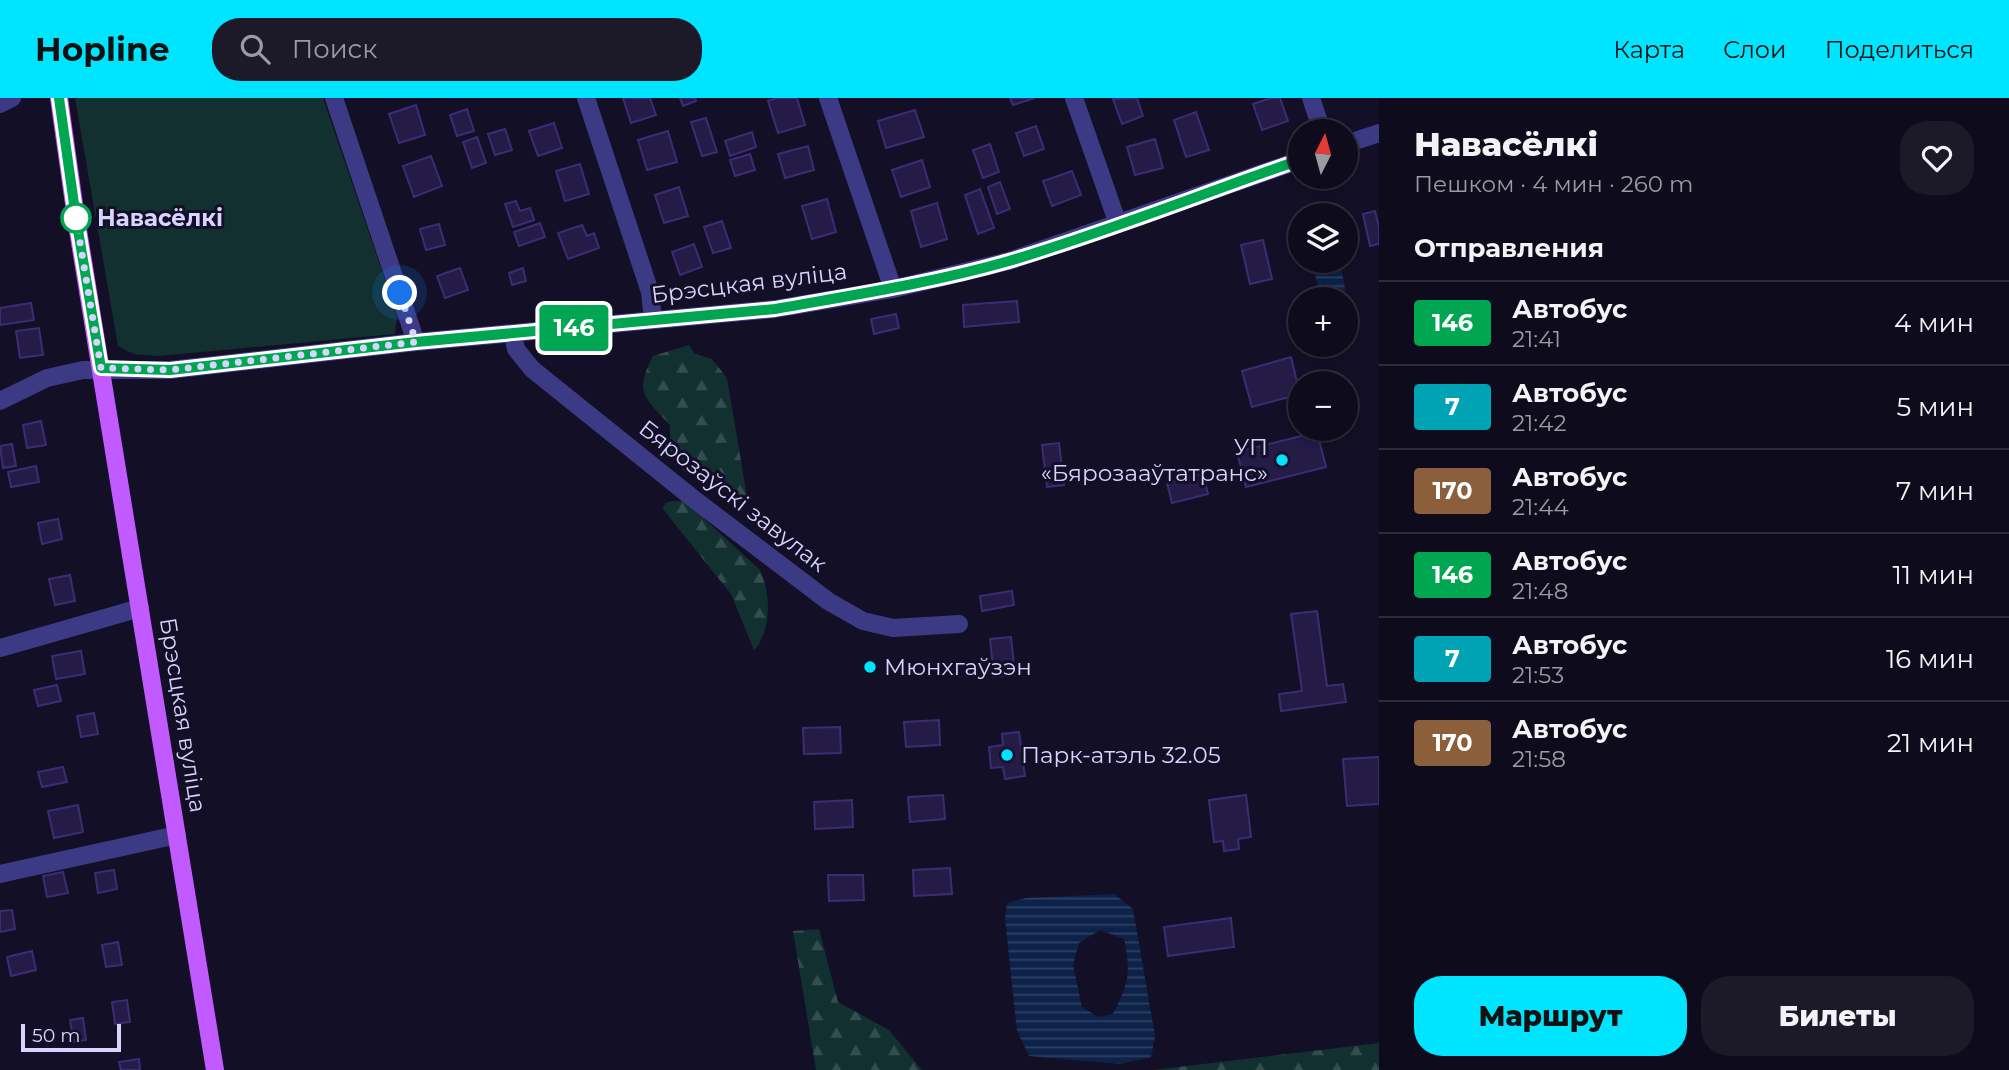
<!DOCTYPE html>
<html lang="ru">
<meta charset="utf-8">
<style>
:root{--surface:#0e0b1c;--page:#1c1929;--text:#f1f3f6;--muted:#9b9ba3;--line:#2e2b3b;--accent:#00e5ff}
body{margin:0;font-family:Montserrat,sans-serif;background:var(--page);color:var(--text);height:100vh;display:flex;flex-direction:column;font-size:26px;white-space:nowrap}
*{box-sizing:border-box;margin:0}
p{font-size:23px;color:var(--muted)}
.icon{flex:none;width:38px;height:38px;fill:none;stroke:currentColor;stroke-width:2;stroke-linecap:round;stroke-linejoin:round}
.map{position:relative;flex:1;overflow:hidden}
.panel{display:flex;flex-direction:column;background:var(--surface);width:630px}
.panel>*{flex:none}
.badge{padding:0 14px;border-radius:5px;font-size:24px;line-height:46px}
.needle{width:46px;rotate:6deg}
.buttons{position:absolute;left:1288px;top:21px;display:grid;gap:14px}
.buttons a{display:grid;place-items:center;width:70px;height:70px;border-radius:50%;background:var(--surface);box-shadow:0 4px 10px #0003,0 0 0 2px var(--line);font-size:35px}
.scale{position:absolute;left:21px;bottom:18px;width:100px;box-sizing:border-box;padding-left:7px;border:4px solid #d9d4ff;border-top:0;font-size:19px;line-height:24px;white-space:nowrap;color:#d9d4ff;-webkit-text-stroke:5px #130f26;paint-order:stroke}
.you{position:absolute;width:35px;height:35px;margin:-18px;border:5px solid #fff;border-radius:50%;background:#1a73e8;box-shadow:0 0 0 10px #1a73e833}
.map>.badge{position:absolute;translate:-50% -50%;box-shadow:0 0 0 4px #fff}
h2{padding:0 35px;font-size:26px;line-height:63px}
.round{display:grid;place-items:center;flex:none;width:74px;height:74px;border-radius:28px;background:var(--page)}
.overview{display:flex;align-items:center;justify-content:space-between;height:119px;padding:0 35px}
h1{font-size:33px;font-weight:800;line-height:52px}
.action{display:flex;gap:14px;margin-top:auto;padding:14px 35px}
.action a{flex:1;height:80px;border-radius:28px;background:var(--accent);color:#111;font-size:28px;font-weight:800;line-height:80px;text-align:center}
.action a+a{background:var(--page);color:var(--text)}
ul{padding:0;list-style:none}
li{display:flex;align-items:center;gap:21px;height:84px;padding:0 35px;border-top:2px solid var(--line)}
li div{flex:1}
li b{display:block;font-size:26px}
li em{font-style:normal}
li .badge{min-width:77px;font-weight:700;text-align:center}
header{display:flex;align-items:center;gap:42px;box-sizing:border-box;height:98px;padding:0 35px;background:var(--accent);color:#111}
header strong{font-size:33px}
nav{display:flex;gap:38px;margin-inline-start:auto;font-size:24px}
.search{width:490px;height:63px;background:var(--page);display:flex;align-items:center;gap:18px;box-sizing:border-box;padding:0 24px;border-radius:28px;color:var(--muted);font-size:26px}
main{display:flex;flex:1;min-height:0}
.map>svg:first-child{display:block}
.grass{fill:#12302f}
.forest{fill:url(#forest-firs)}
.water{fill:url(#water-rules);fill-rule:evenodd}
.building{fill:#241b47;stroke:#3b2d73;stroke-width:2}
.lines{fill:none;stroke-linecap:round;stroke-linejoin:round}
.minor{stroke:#3d3a85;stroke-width:18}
.major{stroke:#c25bff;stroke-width:18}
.line-casing{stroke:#fff;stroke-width:16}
.line{stroke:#00a651;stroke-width:10}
.walk{stroke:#d9d4ff;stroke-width:7;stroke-dasharray:0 12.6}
.stop-dot{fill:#fff;stroke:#00a651;stroke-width:3.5}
.poi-dot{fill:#00e5ff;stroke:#130f26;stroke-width:2.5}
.labels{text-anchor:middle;stroke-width:6;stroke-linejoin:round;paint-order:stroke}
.stop-label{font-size:23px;font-weight:bold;fill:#d9d4ff;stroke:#130f26;text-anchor:start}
.street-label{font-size:23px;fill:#d9d4ff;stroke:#130f26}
.poi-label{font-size:23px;fill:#d9d4ff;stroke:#130f26;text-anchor:start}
</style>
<header>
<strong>Hopline</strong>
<div class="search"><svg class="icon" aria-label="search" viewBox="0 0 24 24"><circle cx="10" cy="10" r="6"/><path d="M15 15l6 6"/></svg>Поиск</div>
<nav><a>Карта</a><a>Слои</a><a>Поделиться</a></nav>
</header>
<main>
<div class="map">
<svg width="1379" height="972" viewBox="0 0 1379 972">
<defs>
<pattern id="forest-firs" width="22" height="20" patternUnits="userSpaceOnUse" patternTransform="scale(1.75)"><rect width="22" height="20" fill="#12302f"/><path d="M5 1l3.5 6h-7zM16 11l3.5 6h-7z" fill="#344d4e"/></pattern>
<pattern id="water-rules" width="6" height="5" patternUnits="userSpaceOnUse" patternTransform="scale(1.75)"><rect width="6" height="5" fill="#0c2248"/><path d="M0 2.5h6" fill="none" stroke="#2f4163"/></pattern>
</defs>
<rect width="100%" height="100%" fill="#130f26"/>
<path class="grass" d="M75 0H323L397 217 395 236 159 258 133 256 118 248Z"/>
<path class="forest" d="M689 247 695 256 712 261 727 280 748 405 741 410 720 387 684 373 670 353V327C644 299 634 295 653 258Z
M672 403H685L760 472C771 496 772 532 754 552L731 496 663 411 665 405Z
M819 831 838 904 889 932 922 972H816L793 833Z
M1379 945V972H1153Z"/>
<path class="water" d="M1319 163H1340L1350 219 1348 224 1346 225V201H1320L1314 171Z
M1114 796 1133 811 1155 938 1151 959 1120 966 1029 958 1017 933 1005 821 1007 805 1026 800ZM1100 832 1124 841C1131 874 1129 885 1113 916L1098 919 1082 909 1073 867 1079 845Z"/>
<path class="building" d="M623 0H650L656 17 631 25Z
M680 0H695L696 3 683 8Z
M777 0H797L805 27 778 35 768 3Z
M1010 0H1035L1013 7Z
M1137 0 1143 18 1122 26 1113 1Z
M1271 0H1280L1288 23 1262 32 1253 6Z
M416 7 425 37 399 45 389 16Z
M467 11 474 33 457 38 450 17Z
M915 12 924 39 886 50 878 23Z
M1196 14 1209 52 1186 59 1174 22Z
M706 20 717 54 702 58 691 24Z
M554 25 562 50 538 58 529 33Z
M1036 28 1044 51 1024 58 1016 35Z
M505 31 512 52 495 57 488 36Z
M668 33 677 64 647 72 638 42Z
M752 34 756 49 730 58 725 43Z
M477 39 486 65 472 70 463 44Z
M1155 41 1163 70 1135 77 1127 49Z
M990 46 999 74 983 80 973 52Z
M808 48 814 72 785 80 778 56Z
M750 56 755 72 735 78 730 62Z
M431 58 442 88 414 99 403 68Z
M922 62 930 89 901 99 892 72Z
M580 66 589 96 565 103 556 73Z
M1072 73 1081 97 1052 108 1043 83Z
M1000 84 1010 111 997 116 988 89Z
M679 89 688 118 664 125 655 97Z
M980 91 994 130 978 136 965 97Z
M827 101 836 134 812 141 802 108Z
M516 103 520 113 530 110 534 122 513 129 505 106Z
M937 105 947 141 921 149 911 113Z
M1375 113 1379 129V146L1370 148 1363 116Z
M722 123 731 150 713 155 704 129Z
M540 125 545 139 519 148 514 134Z
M439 126 445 147 426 152 420 131Z
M582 127 587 138 594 135 599 150 568 161 558 135Z
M1263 142 1272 181 1250 186 1241 147Z
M694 146 702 169 680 177 672 154Z
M460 170 468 192 445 200 437 178Z
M523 170 526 183 512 187 509 175Z
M1017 203 1019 224 964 229 963 207Z
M31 205 34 222 0 227V210Z
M896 216 899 230 874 236 871 221Z
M39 230 43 257 20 260 16 233Z
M1291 259 1300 296 1252 309 1242 273Z
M41 323 46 347 27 350 23 327Z
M1317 334 1326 369 1246 389 1237 354Z
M1059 345 1064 387 1047 389 1042 347Z
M12 346 16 368 3 370 0 348Z
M36 368 39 384 11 389 8 374Z
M1203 376 1208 396 1172 405 1167 385Z
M58 421 62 441 42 446 38 425Z
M70 477 75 503 55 507 49 481Z
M1012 493 1014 507 982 513 980 498Z
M1317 513 1327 588 1343 586 1346 604 1281 613 1279 596 1302 593 1291 516Z
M1011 539 1015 577 994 579 990 541Z
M81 553 85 576 56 581 52 558Z
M57 587 61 603 38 608 34 592Z
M94 615 98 636 81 639 77 618Z
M939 622 940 647 906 649 904 624Z
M840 629 841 655 804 656 803 630Z
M1019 634 1025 678 1005 681 1003 669 991 670 989 649 1003 647 1002 636Z
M1379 659V706L1347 708 1343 661Z
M63 669 67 684 42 689 38 674Z
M943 697 945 721 910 724 908 699Z
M1246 697 1251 739 1238 741 1239 751 1224 753 1223 743 1214 744 1209 702Z
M852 702 853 729 815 731 814 704Z
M78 707 83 734 54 740 48 713Z
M950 770 952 796 914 798 913 772Z
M114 772 117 791 98 795 95 775Z
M63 774 68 795 47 799 43 778Z
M828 777H863L864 802 829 803Z
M12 812 15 831 0 834V813Z
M1231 820 1234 849 1168 858 1164 829Z
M118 844 122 867 106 869 102 847Z
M32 853 36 872 11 878 7 859Z
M127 902 130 924 115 926 112 904Z
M83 920 86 942 74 944 70 922Z
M139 961 140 972H121L119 964Z"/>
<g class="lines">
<path class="minor" d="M334 0 416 244
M586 0 650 194 653 222
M828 0 893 191
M1074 0 1118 126
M1311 0 1322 33
M0 6 12 0
M1346 46 1379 35
M513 236 516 251 532 271 695 402 828 503 863 523 893 530 959 526
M0 303 47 280 83 272H170L416 244 775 211 893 191 1009 163 1300 62
M0 550 140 510
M0 776 177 737"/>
<path class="major" d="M59 0 76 120 215 972"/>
</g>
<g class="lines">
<defs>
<path id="line" d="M59 0 76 120 101 270 170 272 416 244 775 211C853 197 932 185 1009 163 1107 134 1204 95 1300 62"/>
</defs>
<use href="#line" class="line-casing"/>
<use href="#line" class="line"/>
<path class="walk" d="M76 120 101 270 170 272 416 244 400 195"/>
</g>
<circle class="stop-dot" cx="76" cy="120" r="14"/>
<g class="poi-dot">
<circle cx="1282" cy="362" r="7"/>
<circle cx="870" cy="569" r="7"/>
<circle cx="1007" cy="657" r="7"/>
</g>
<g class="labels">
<g class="stop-label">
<text x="97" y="128">Навасёлкі</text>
</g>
<g class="street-label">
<text transform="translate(749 185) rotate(-7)" y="8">Брэсцкая вуліца</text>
<text transform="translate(733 398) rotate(38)" y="8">Бярозаўскі завулак</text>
<text transform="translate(183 617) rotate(81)" y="8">Брэсцкая вуліца</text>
</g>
<g class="poi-label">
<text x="1268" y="357" text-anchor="end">УП<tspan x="1268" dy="26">«Бярозааўтатранс»</tspan></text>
<text x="884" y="577">Мюнхгаўзэн</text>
<text x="1021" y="665">Парк-атэль 32.05</text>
</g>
</g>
</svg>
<div class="buttons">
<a><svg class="needle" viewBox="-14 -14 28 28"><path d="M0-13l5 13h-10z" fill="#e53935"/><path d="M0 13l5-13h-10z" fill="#9b9ba3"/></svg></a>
<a><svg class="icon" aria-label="layers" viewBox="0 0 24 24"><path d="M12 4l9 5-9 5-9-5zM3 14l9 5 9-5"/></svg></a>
<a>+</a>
<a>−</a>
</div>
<div class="scale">50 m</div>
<div class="you" style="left:400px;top:195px"></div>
<b class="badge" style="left:574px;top:230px;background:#00a651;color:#fff">146</b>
</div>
<section class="panel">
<div class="overview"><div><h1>Навасёлкі</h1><p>Пешком · 4 мин · 260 m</p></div><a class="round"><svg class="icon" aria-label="heart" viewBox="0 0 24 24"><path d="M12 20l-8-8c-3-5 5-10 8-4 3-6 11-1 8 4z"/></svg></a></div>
<h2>Отправления</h2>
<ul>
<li><span class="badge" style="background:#00a651;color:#fff">146</span><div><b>Автобус</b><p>21:41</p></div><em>4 мин</em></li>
<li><span class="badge" style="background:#00a3b4;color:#fff">7</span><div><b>Автобус</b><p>21:42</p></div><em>5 мин</em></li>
<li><span class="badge" style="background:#8b5e3c;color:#fff">170</span><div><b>Автобус</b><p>21:44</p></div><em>7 мин</em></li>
<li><span class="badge" style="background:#00a651;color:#fff">146</span><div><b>Автобус</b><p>21:48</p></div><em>11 мин</em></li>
<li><span class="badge" style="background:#00a3b4;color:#fff">7</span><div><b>Автобус</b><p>21:53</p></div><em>16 мин</em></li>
<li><span class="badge" style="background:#8b5e3c;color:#fff">170</span><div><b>Автобус</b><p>21:58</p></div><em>21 мин</em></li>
</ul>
<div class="action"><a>Маршрут</a><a>Билеты</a></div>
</section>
</main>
